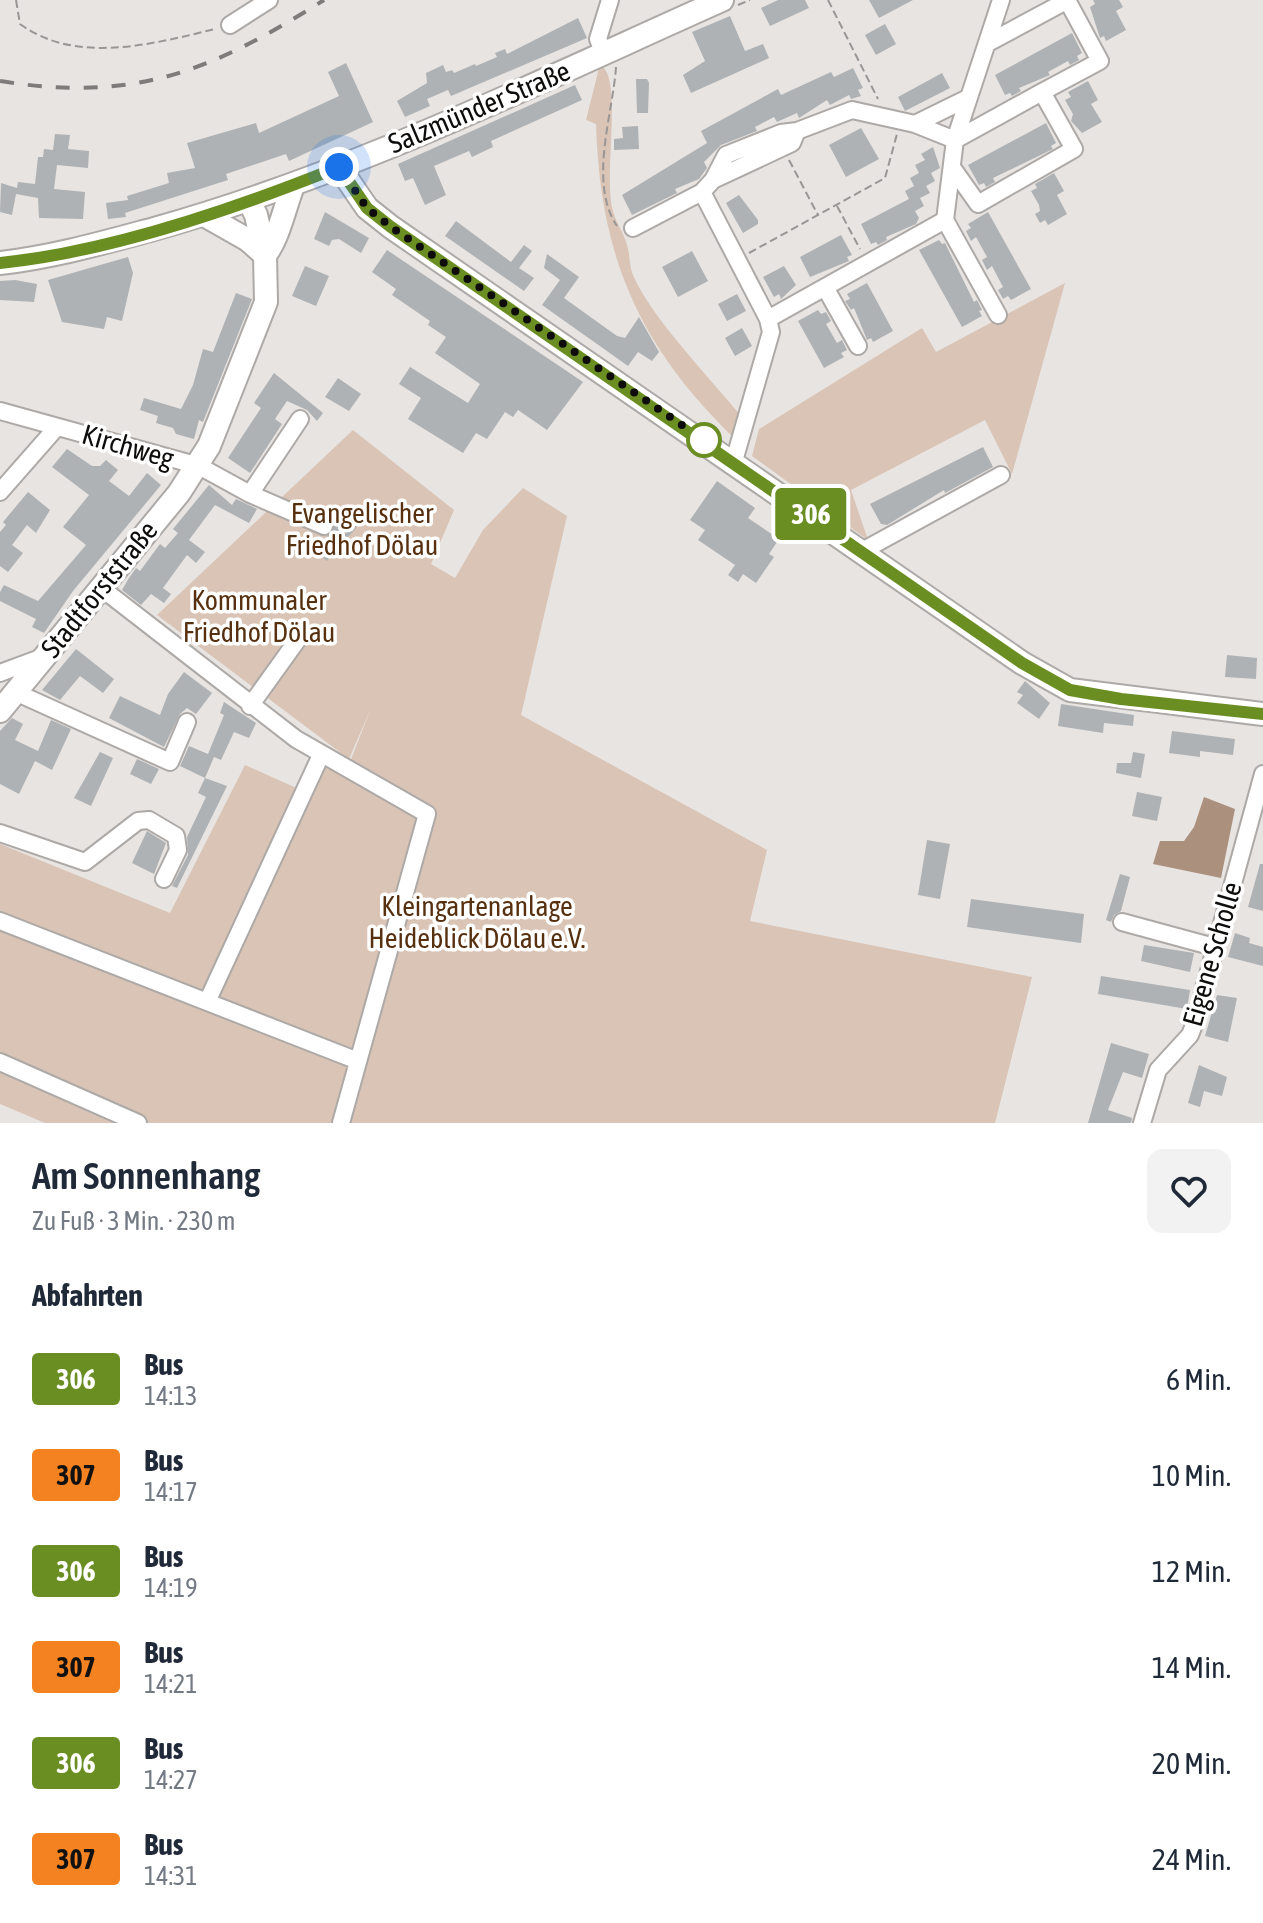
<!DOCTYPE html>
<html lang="de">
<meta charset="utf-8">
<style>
:root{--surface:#fff;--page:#f2f2f3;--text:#1f2937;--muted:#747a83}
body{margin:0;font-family:"Asap Condensed",sans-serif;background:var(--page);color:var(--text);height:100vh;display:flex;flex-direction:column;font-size:30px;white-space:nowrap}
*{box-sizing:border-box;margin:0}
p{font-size:26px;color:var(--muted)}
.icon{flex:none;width:44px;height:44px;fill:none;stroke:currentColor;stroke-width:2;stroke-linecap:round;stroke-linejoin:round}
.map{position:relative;height:1123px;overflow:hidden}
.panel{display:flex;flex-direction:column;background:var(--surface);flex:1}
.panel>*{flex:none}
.badge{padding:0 16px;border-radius:6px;font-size:28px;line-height:52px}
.you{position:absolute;width:40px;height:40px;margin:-20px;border:6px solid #fff;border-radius:50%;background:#1a73e8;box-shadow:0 0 0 12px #1a73e833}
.map>.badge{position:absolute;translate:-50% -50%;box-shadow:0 0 0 4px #fff}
h2{padding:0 32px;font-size:30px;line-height:72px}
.round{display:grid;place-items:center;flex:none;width:84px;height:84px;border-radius:16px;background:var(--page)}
.headline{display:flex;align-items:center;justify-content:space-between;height:136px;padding:0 32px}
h1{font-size:38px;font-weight:600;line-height:60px}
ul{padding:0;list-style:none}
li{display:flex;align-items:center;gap:24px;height:96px;padding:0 32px}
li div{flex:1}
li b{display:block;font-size:30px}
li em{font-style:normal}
li .badge{min-width:88px;font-weight:700;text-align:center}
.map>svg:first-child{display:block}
.green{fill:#dac4b5}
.water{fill:#ab907e}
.building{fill:#aeb2b4}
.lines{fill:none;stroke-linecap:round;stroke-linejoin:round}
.minor-casing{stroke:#ada9a7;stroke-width:20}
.major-casing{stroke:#ada9a7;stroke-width:26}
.path{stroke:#999695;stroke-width:2;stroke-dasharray:8 4;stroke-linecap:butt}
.minor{stroke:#fff;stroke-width:16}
.major{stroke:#fff;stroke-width:22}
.rail{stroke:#7e7b7a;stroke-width:4;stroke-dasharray:14 14;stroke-linecap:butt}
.line-casing{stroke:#fff;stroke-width:18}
.line{stroke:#6b8e23;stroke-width:12}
.walk{stroke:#0e0d0c;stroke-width:8;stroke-dasharray:0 14.4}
.stop-dot{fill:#fff;stroke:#6b8e23;stroke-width:4}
.labels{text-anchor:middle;stroke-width:7;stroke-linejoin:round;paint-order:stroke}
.street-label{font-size:28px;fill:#0e0d0c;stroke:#fff}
.park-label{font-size:28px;fill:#573010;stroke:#fff}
</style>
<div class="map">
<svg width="1263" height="1123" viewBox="0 0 1263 1123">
<rect width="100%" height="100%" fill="#e8e4e2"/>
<path class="green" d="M603 67C622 85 603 178 613 211 616 223 624 233 627 245 630 254 629 266 633 275 650 316 711 379 741 416L735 439C639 346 600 257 596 124L586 120 599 68Z
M1065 283 1012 474 985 420 851 490 868 540 752 456 759 429 922 328 936 352Z
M353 430 454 510 431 564 455 578 483 530 523 488 567 516 521 715 767 850 750 921 1032 977 995 1123H45L0 1104V844L170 913 245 765 301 790 324 751 348 767 371 708 349 759 157 615Z"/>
<path class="water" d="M1204 797 1235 809 1221 878 1153 864 1160 841H1184L1194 827Z"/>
<path class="building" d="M778 0H805L809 8 770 26 761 8Z
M869 0H913L879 18Z
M1093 0H1119L1123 7 1116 11 1126 30 1106 41 1104 36 1100 38 1090 7 1095 4Z
M730 16 745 51 763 44 769 58 691 93 683 75 705 61 692 32Z
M578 18 587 38 451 96 448 90 427 99 430 106 405 117 397 101 427 83 426 73 443 65 446 72 452 70 454 73 475 64 476 66 497 57 495 53 505 49 507 54Z
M885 24 896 44 876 55 865 35Z
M1072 33 1082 53 1077 56 1079 60 1070 65 1068 61 1048 72 1050 75 1019 88 1021 91 1012 96 1010 93 1005 95 995 75Z
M346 63 373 122 289 161 286 154 226 174 228 180 125 213 126 217 108 219 106 203 128 200 127 196 169 183 167 173 195 168 187 143 256 123 259 133 339 96 328 72Z
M853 68 863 88 858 90 861 96 851 99 849 95 830 105 827 100 799 118 797 113 777 122 774 117 755 127 757 131 721 145 704 162 707 168 699 179 675 189 677 193 632 215 622 195 707 143 701 131 778 89 781 95 831 72 834 77Z
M942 73 950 88 905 111 898 97Z
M636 79H647L649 83 648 113H637Z
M1088 81 1098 100 1091 104 1102 122 1082 133 1071 121 1073 114 1065 100 1071 97 1068 92Z
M575 85 582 100 491 141 493 147 472 157 469 151 434 166 446 195 425 205 413 178 405 181 398 164Z
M1046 123 1056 143 1051 146 1053 149 993 178 995 182 986 187 984 183 979 185 968 165Z
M638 126 639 149 614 150V139L623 138 622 127Z
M861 128 879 159 846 177 829 145Z
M55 134 70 135 68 149 89 151 88 168 57 165 54 189 85 192 83 219 39 218 38 198 16 194 12 215 0 212 1 183 17 188 18 182 35 184 38 157H43L44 149 53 150Z
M933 147 940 168 931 173 935 181 926 186 930 193 920 198 924 206 915 211 919 218 916 224 886 237 887 240 878 245 876 242 871 244 861 224 909 199 905 191 914 186 910 178 919 173 915 165 925 160 921 154Z
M1054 173 1064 191 1057 195 1067 214 1048 225 1045 220 1040 223 1035 214 1040 211 1039 205 1031 191 1037 188 1035 184Z
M739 195 758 220V224L743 233 726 203Z
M325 212 369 238 361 253 339 239 332 240 329 246 314 239Z
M988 212 1031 289 1011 300 1008 296 1003 299 998 290 1003 287 992 266 987 270 982 260 987 257 976 237 971 241 966 231 971 228 968 224Z
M456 221 511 262 524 245 532 251 519 268 534 278 524 291 445 236Z
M841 235 852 255 847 257 849 261 810 277 800 257Z
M939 240 942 244 945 243 974 302 977 300 982 310 979 311 982 316 962 327 919 250Z
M387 250 583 382 547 430 518 410 513 417 505 412 487 439 476 433 463 453 408 419 421 398 399 384 410 367 468 403 480 384 435 353 446 337 428 325 430 321 392 295 396 289 372 272Z
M692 251 708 281 678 297 662 267Z
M547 254 579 277 564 298 617 336 625 338 639 317 659 352 652 361 638 352 628 366 542 305 560 280 544 268Z
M128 257 133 273 122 321 107 317 104 329 62 322 48 280Z
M305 266 329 276 316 306 292 296Z
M784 266 796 285 781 299 779 294 774 297 763 277Z
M15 280 37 284 34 302 0 300V281Z
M867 283 893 331 873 342 871 338 867 340 854 308 851 310 845 301 850 299 847 294Z
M236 293 252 299 203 422 199 420 194 439 176 434 173 428 156 423 158 416 140 410 144 398 181 409 193 385 203 349 213 352Z
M737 294 746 311 727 321 718 304Z
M818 310 821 314 826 312 831 321 826 324 837 343 842 340 847 350 841 353 844 357 824 368 798 321Z
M742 328 752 346 735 356 725 338Z
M274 373 323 413 317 421 307 410 287 401 275 419 282 424 250 473 228 458 261 408 254 403Z
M338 378 361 394 349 411 325 397Z
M983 447 993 467 945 493 944 490 887 525 881 524 870 504Z
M67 449 92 466H100L106 460 118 470 109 481 129 496 147 473 161 485 73 591 44 633 32 627 36 619 0 601V592L4 585 38 601 86 545 63 527 89 495 52 467Z
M717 481 755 508 748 518 779 539 769 554 774 557 756 583 743 574 738 582 728 575 735 565 698 540 705 530 690 520Z
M209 485 232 505 236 499 257 509 249 523 215 505 189 540 205 552 196 563 187 555 163 588 171 594 164 603 151 594 141 605 122 590 129 578 136 568 140 571 160 544 165 548 178 533 173 529Z
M28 492 50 510 36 533 27 525 12 545 23 553 8 572 0 566V532L6 525 3 522Z
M346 518 357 527 327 561 316 552 335 525 338 527Z
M76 649 114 679 103 693 80 676 60 700 42 690Z
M1227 655 1257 658 1256 679 1225 677Z
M184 672 212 693 196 714 187 708 180 714 164 747 109 718 120 696 160 715 168 694Z
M1025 681 1050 703 1039 719 1017 703 1023 695 1017 692Z
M224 702 256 723 249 738 234 732 221 760 214 757 205 778 180 766 189 746 208 754 224 715 220 713Z
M1061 704 1134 715 1133 726 1104 723 1103 733 1058 726Z
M12 718 23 724 15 740 38 751 51 720 71 729 52 770 35 761 19 794 0 784V731Z
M1172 731 1235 739 1233 755 1200 751V757L1169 753Z
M100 752 113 758 91 806 74 798Z
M1133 752 1145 754 1141 778 1116 773 1117 763H1131Z
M137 759 159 769 151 784 130 774Z
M205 778 227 786 177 888 172 886 188 855 187 837 206 797 198 793Z
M1137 792 1162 797 1157 821 1132 816Z
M147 831 166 843 154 874 132 863Z
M927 840 950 844 940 899 918 895Z
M1260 864H1263V911L1248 907Z
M1120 874 1130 877 1121 911 1114 915 1111 922 1106 920Z
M971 899 1084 914 1081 943 967 927Z
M1235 933 1250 938 1249 943 1263 947V966L1228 957Z
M1144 945 1194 953 1190 972 1141 961Z
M1101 976 1190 990 1187 1009 1098 994Z
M1217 995 1237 998 1228 1042 1205 1036Z
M1111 1043 1149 1054 1142 1078 1123 1072 1108 1110 1132 1118 1131 1123H1088Z
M1199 1065 1227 1077 1222 1096 1204 1091 1200 1107 1188 1103Z"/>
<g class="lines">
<defs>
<path id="minor" d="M230 25 269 0
M988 43 1068 0
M604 53 598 39 610 0
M1042 92 1100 61 1067 0
M915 124 966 99
M954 170 978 204 1074 149 1042 92 955 140
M713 180 726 155 781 133 797 131
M945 220 998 315
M633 228 702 192
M826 289 858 346
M768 319 945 220 955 140 1001 0
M0 411 199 466 250 494 300 419
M734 461 771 332 768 319 702 192 713 180 792 143 797 131 852 110 915 124 955 140
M0 492 57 427
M250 494 324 526
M864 550 1001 475
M100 587 296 739 427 814 341 1123
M0 673 43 657
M15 692 170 762 187 722
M250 706 301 635
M0 833 85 862 138 821 149 820 176 836 178 850 164 879
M0 921 358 1061
M1122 922 1214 947
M207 1002 321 755
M0 1062 138 1123
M1142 1123 1158 1070 1190 1035 1195 1022 1263 774"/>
<path id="major" d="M339 167 367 208 391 227 1022 663 1070 690 1263 714
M204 215 248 240 265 255
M265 255C278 240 285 206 293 186
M0 263C53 257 102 243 154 229 351 174 536 83 722 0
M0 711 179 493 209 446 266 302 265 255 256 215 249 201"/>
</defs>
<use href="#minor" class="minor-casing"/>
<use href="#major" class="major-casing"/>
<path class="path" d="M16 0 20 24C76 65 153 44 215 29
M828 0 878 99
M738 5 750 0
M616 67C613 114 588 183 617 226
M789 160 818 215
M837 206 860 249
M749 253 885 178 897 134"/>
<use href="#minor" class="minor"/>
<use href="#major" class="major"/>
<path class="rail" d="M0 81C135 103 212 71 324 0"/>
</g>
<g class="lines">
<defs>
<path id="line" d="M0 263C110 252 237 208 339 167L367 208 391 227 1022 663 1070 690 1121 699 1263 714"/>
</defs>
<use href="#line" class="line-casing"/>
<use href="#line" class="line"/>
<path class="walk" d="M339 167 367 208 391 227 704 440"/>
</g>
<circle class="stop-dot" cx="704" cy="440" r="16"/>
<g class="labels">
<g class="street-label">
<text transform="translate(479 107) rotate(-23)" y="10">Salzmünder Straße</text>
<text transform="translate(128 446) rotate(16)" y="10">Kirchweg</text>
<text transform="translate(99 589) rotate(-51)" y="10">Stadtforststraße</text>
<text transform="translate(1212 954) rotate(-74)" y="10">Eigene Scholle</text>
</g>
<g class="park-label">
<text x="362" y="523">Evangelischer<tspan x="362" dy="32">Friedhof Dölau</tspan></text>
<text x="259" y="610">Kommunaler<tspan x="259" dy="32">Friedhof Dölau</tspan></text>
<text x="477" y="916">Kleingartenanlage<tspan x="477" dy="32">Heideblick Dölau e.V.</tspan></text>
</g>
</g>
</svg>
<div class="you" style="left:339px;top:167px"></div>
<b class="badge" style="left:811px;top:514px;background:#6b8e23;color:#fff">306</b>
</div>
<section class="panel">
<div class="headline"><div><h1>Am Sonnenhang</h1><p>Zu Fuß · 3 Min. · 230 m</p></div><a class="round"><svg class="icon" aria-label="heart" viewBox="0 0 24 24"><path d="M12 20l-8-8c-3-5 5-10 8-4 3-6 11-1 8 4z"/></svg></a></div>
<h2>Abfahrten</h2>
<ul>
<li><span class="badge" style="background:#6b8e23;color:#fff">306</span><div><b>Bus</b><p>14:13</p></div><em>6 Min.</em></li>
<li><span class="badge" style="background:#f58220;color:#111">307</span><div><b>Bus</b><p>14:17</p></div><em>10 Min.</em></li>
<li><span class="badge" style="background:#6b8e23;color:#fff">306</span><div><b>Bus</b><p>14:19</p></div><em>12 Min.</em></li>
<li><span class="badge" style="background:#f58220;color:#111">307</span><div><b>Bus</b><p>14:21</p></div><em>14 Min.</em></li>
<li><span class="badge" style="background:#6b8e23;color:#fff">306</span><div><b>Bus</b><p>14:27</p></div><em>20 Min.</em></li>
<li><span class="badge" style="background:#f58220;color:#111">307</span><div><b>Bus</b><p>14:31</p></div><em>24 Min.</em></li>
</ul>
</section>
